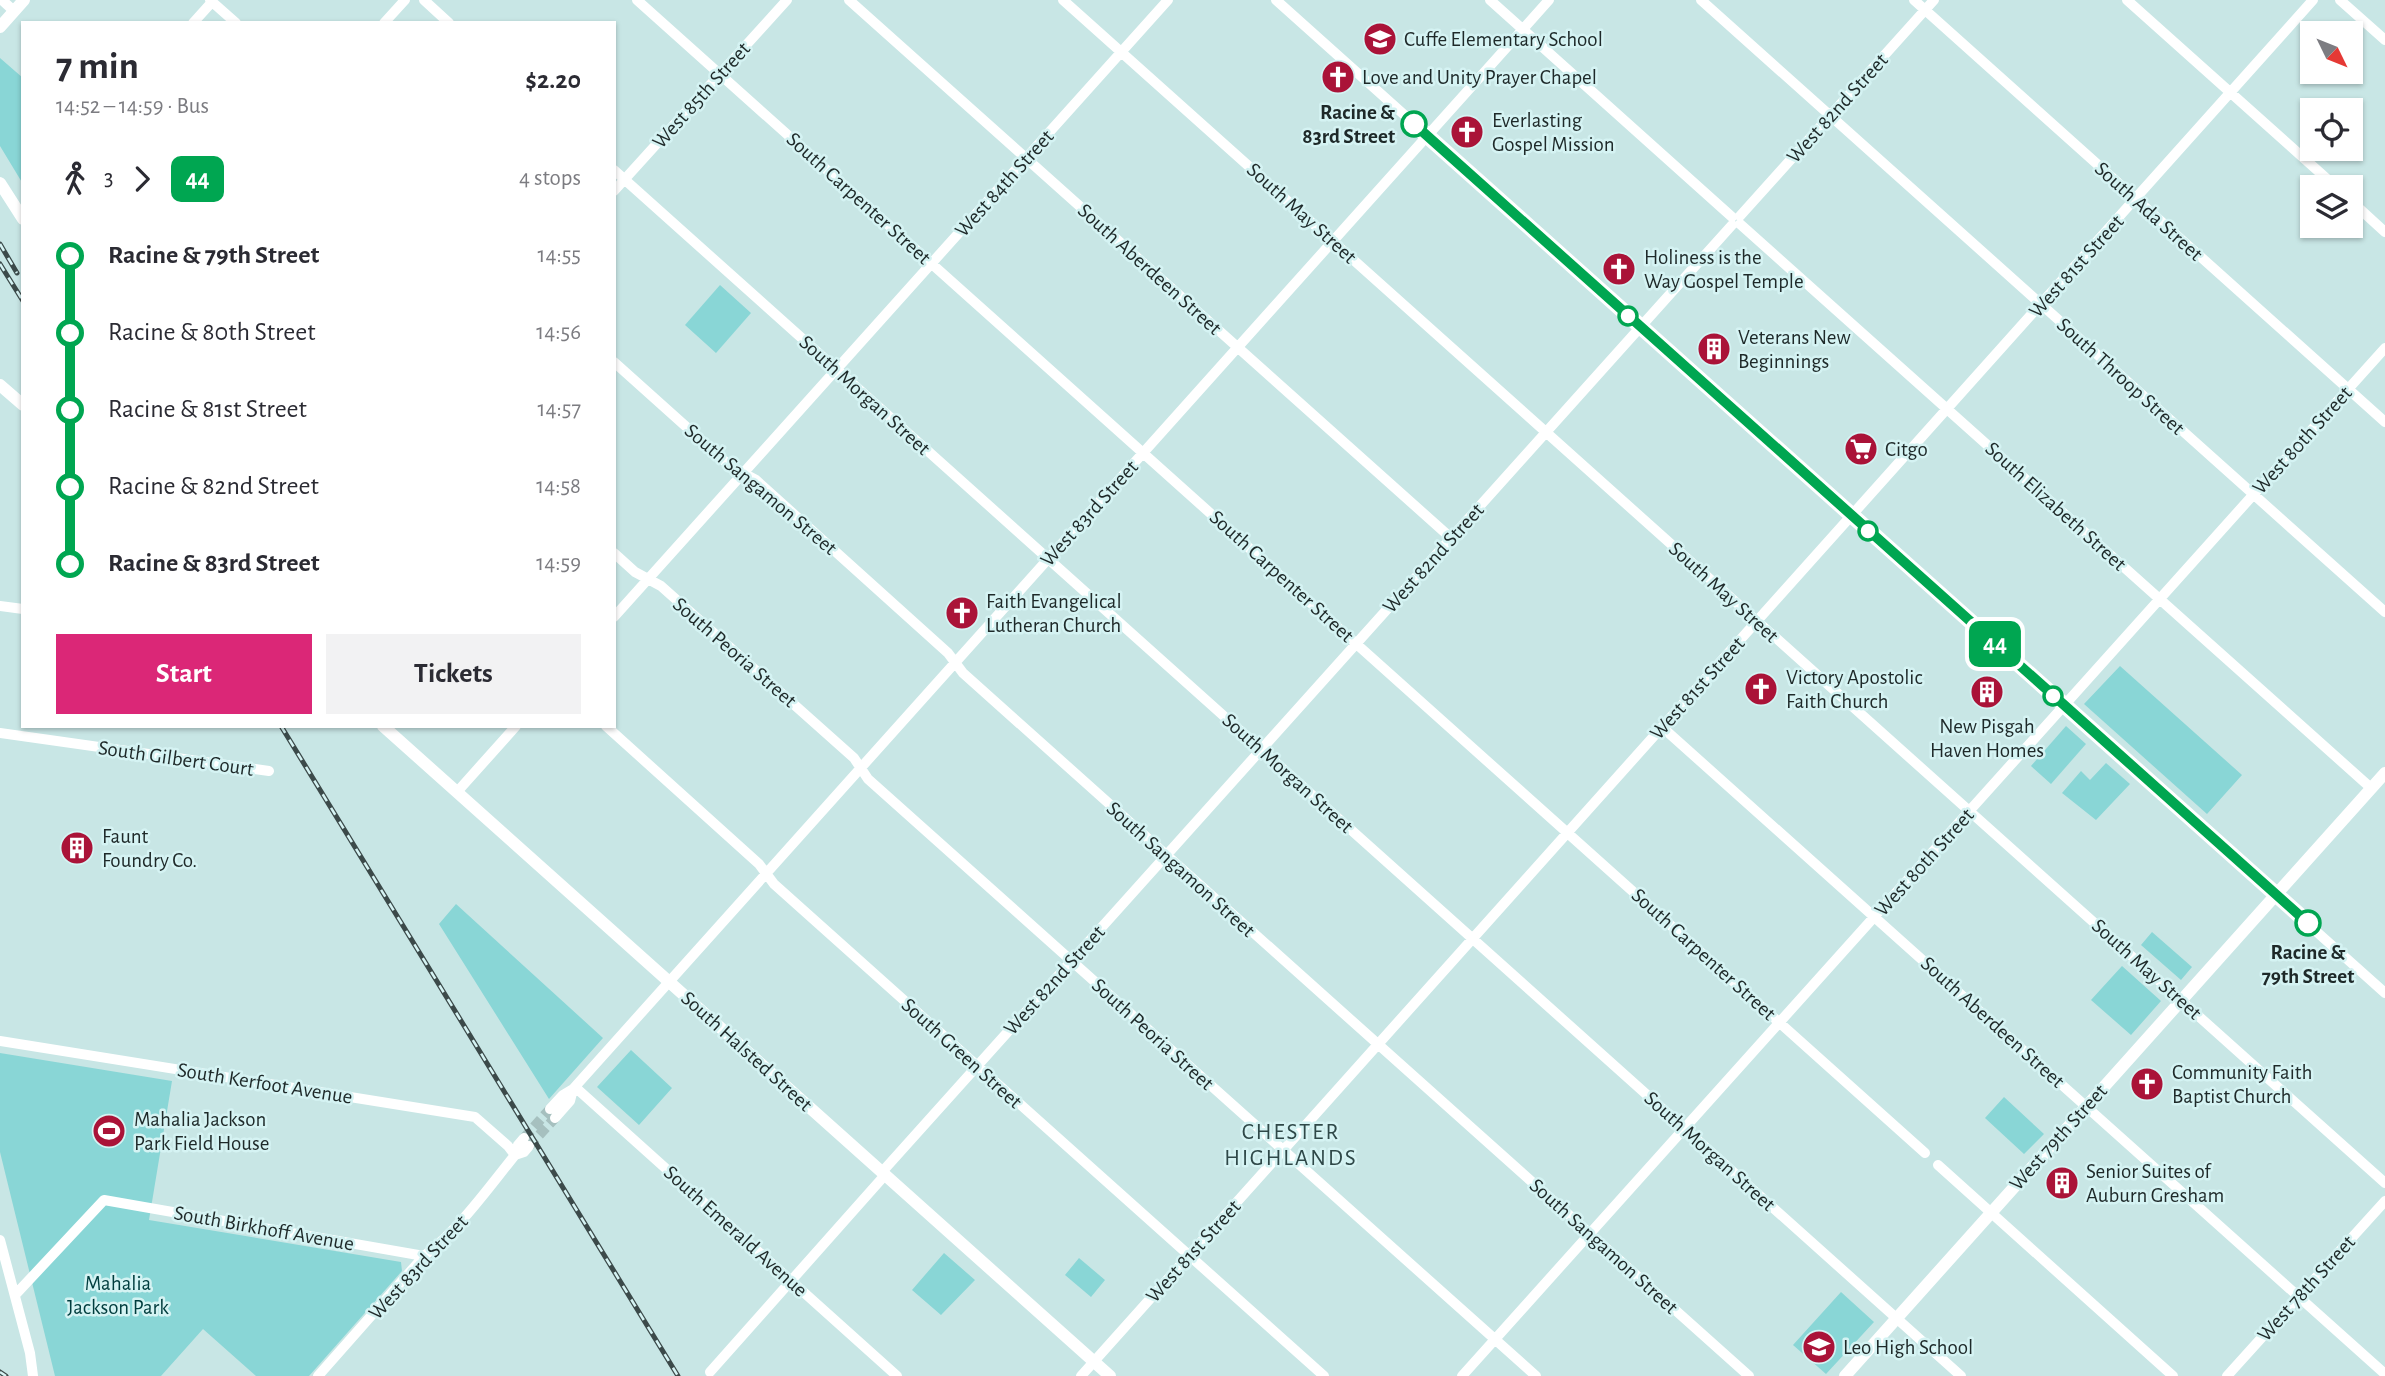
<!DOCTYPE html>
<meta charset="utf-8">
<style>
:root{--surface:#fff;--page:#f2f2f3;--text:#2b2b33;--muted:#7c7c81;--accent:#db2777}
body{margin:0;font-family:"Alegreya Sans",sans-serif;background:var(--page);color:var(--text);height:100vh;display:flex;flex-direction:column;font-size:26px;white-space:nowrap}
*{box-sizing:border-box;margin:0}
p{font-size:23px;color:var(--muted)}
.icon{flex:none;width:38px;height:38px;fill:none;stroke:currentColor;stroke-width:2;stroke-linecap:round;stroke-linejoin:round}
.map{position:relative;flex:1;overflow:hidden}
.details{position:absolute;left:21px;top:21px;width:595px;height:707px;display:flex;flex-direction:column;background:var(--surface);border-radius:0px;box-shadow:0 2px 5px #0004}
.details>*{flex:none}
.badge{padding:0 14px;border-radius:10px;font-size:24px;line-height:46px}
.needle{width:46px;rotate:133deg}
.buttons{position:absolute;left:2300px;top:21px;display:grid;gap:14px}
.buttons a{display:grid;place-items:center;width:63px;height:63px;border-radius:0px;background:var(--surface);box-shadow:0 2px 5px #0004;font-size:35px}
.map>.badge{position:absolute;translate:-50% -50%;box-shadow:0 0 0 4px #fff}
.legs{display:flex;align-items:center;gap:10px;height:77px;padding:0 35px;font-size:23px}
.legs p{margin-inline-start:auto}
.head{display:flex;align-items:center;justify-content:space-between;height:119px;padding:0 35px}
h1{font-size:38px;font-weight:700;line-height:52px}
.primary-button{display:flex;gap:14px;margin-top:auto;padding:14px 35px}
.primary-button a{flex:1;height:80px;border-radius:0px;background:var(--accent);color:#fff;font-size:28px;font-weight:700;line-height:80px;text-align:center}
.primary-button a+a{background:var(--page);color:var(--text)}
ul{padding:0 35px;list-style:none}
li{display:flex;align-items:center;gap:24px;height:77px;font-size:26px}
li i{display:grid;place-items:center;width:10px;height:100%;margin:0 9px;background:currentColor}
li i::after{content:'';width:18px;height:18px;margin:-9px;border:5px solid;border-radius:50%;background:var(--surface)}
li p{margin-inline-start:auto}
li:first-child i{background:linear-gradient(#0000 50%,currentColor 0)}
li:last-child i{background:linear-gradient(currentColor 50%,#0000 0)}
.map>svg:first-child{display:block}
.green{fill:#89d6d6}
.lines{fill:none;stroke-linecap:round;stroke-linejoin:round}
.minor-tunnel{stroke:#a6c0bf;stroke-width:10;stroke-dasharray:10 5;stroke-linecap:butt}
.minor{stroke:#fff;stroke-width:10}
.major{stroke:#fff;stroke-width:12}
.rail-casing{stroke:#3c4a4a;stroke-width:5}
.rail{stroke:#d5f3f3;stroke-width:2.5;stroke-dasharray:8;stroke-linecap:butt}
.line-1-casing{stroke:#fff;stroke-width:16}
.line-1{stroke:#00a651;stroke-width:10}
.stop-1-dot{fill:#fff;stroke:#00a651;stroke-width:3.5}
.labels{text-anchor:middle;stroke-width:5;stroke-linejoin:round;paint-order:stroke}
.poi-label{font-size:21px;fill:#1e2929;stroke:#d5f3f3;text-anchor:start}
.street-label{font-size:21px;fill:#1e2929;stroke:#d5f3f3}
.stop-label{font-size:21px;font-weight:bold;fill:#1e2929;stroke:#d5f3f3;text-anchor:end}
.park-label{font-size:21px;fill:#003d3e;stroke:#d5f3f3}
.neighbourhood-label{font-size:23px;letter-spacing:2px;fill:#2f4848;stroke:#d5f3f3}
</style>
<div class="map">
<svg width="2385" height="1376" viewBox="0 0 2385 1376">
<rect width="100%" height="100%" fill="#c8e6e5"/>
<path class="green" d="M0 58 23 78V184L0 146Z
M720 285 751 313 716 353 685 325Z
M2120 666 2242 775 2207 814 2084 704Z
M2066 726 2086 744 2051 784 2031 766Z
M2106 763 2130 784 2096 820 2062 793 2081 771 2090 780Z
M456 904 603 1038 549 1099 439 924Z
M2152 932 2192 967 2181 980 2141 945Z
M2122 966 2161 1001 2131 1035 2091 1000Z
M631 1050 672 1088 639 1125 597 1087Z
M0 1053 172 1081 149 1220 401 1262 402 1271 309 1376H256L203 1329 161 1376H55L0 1152Z
M2004 1097 2044 1134 2024 1154 1985 1118Z
M944 1253 975 1280 941 1315 912 1290Z
M1079 1258 1105 1280 1091 1297 1065 1275Z
M1841 1292 1874 1322 1826 1374 1793 1345Z"/>
<g class="lines">
<path class="minor-tunnel" d="M524 1138 550 1109
M529 1146 555 1118"/>
<path class="minor" d="M2 0 14 11
M210 0 236 23
M424 0 449 23
M637 0 1925 1153
M849 0 1451 538
M1063 0 2385 1183
M1276 0 2385 993
M1490 0 1732 217
M1701 0 2385 612
M1914 0 2385 422
M2127 0 2336 187
M2340 0 2385 40
M193 23 212 2
M384 23 405 0
M614 170 1961 1376
M614 191 787 0
M2350 200 2385 232
M1740 216 1934 0
M1740 224 2371 788
M614 362 730 466 756 480 948 653 963 673 1749 1376
M614 553 635 572 661 586 854 758 868 779 1536 1376
M0 606 23 609
M614 617 1168 0
M606 726 759 864 774 884 1324 1376
M1662 727 2385 1374
M0 733 269 771
M457 792 516 726
M0 1041 475 1117 508 1146 515 1155
M575 1087 897 1376
M550 1109 563 1095 573 1089 1549 0
M555 1118 570 1101 573 1089
M515 1155 524 1152 529 1146
M1938 1165 2173 1376
M882 1172 1732 225
M0 1240 30 1353 33 1376
M15 1295 104 1200 424 1256
M710 1372 885 1175
M318 1376 424 1256C460 1228 486 1191 515 1155L518 1145 524 1138
M1081 1376 2313 0
M1462 1376 2385 348
M2227 1376 2385 1201"/>
<path class="major" d="M0 27 24 0
M0 183 23 219
M0 385 23 405
M383 726 1110 1376
M1845 1376 2385 773"/>
<defs>
<path id="rail" d="M0 244 17 273
M0 264 23 301
M281 726 678 1376
M0 1372 6 1376"/>
</defs>
<use href="#rail" class="rail-casing"/>
<use href="#rail" class="rail"/>
</g>
<g class="lines">
<defs>
<path id="line-1" d="M1414 124 2308 923"/>
</defs>
<use href="#line-1" class="line-1-casing"/>
<use href="#line-1" class="line-1"/>
</g>
<defs>
<symbol id="school-disc" viewBox="-11 -11 22 22"><circle r="9.5" fill="#aa1338" stroke="#d5f3f3"/><path d="M0-5L7-2L0 1L-7-2ZM-4 1L0 2.5L4 1V4Q0 6-4 4Z" fill="#fff"/></symbol>
<symbol id="church-disc" viewBox="-11 -11 22 22"><circle r="9.5" fill="#aa1338" stroke="#d5f3f3"/><path d="M-1.2-6h2.4v3.5h3.3v2.4h-3.3V6h-2.4V-.1h-3.3v-2.4h3.3Z" fill="#fff"/></symbol>
<symbol id="building-disc" viewBox="-11 -11 22 22"><circle r="9.5" fill="#aa1338" stroke="#d5f3f3"/><path d="M-4-6H4V6H1V3H-1V6H-4ZM-2.5-4.3h1.7v1.8h-1.7ZM.8-4.3h1.7v1.8H.8ZM-2.5-1h1.7V.8h-1.7ZM.8-1h1.7V.8H.8Z" fill="#fff"/></symbol>
<symbol id="supermarket-disc" viewBox="-11 -11 22 22"><circle r="9.5" fill="#aa1338" stroke="#d5f3f3"/><path d="M-6-5.5h2.5l.6 2H6L4.5 2H-2.5L-4.4-4H-6ZM-1.5 3.2a1.3 1.3 0 1 0 .1 0ZM3 3.2a1.3 1.3 0 1 0 .1 0Z" fill="#fff"/></symbol>
<symbol id="stadium-disc" viewBox="-11 -11 22 22"><circle r="9.5" fill="#aa1338" stroke="#d5f3f3"/><path d="M0-5a6.5 5 0 1 0 0 10a6.5 5 0 1 0 0-10ZM-3.5-1.8h7v3.6h-7Z" fill="#fff"/></symbol>
</defs>
<g fill-rule="evenodd">
<use href="#school-disc" x="1361" y="20" width="38" height="38"/>
<use href="#church-disc" x="1319" y="58" width="38" height="38"/>
<use href="#church-disc" x="1448" y="113" width="38" height="38"/>
<use href="#church-disc" x="1600" y="250" width="38" height="38"/>
<use href="#building-disc" x="1695" y="330" width="38" height="38"/>
<use href="#supermarket-disc" x="1842" y="430" width="38" height="38"/>
<use href="#church-disc" x="943" y="594" width="38" height="38"/>
<use href="#church-disc" x="1742" y="670" width="38" height="38"/>
<use href="#building-disc" x="1968" y="673" width="38" height="38"/>
<use href="#building-disc" x="58" y="829" width="38" height="38"/>
<use href="#church-disc" x="2128" y="1065" width="38" height="38"/>
<use href="#stadium-disc" x="90" y="1112" width="38" height="38"/>
<use href="#building-disc" x="2043" y="1164" width="38" height="38"/>
<use href="#school-disc" x="1800" y="1328" width="38" height="38"/>
</g>
<g class="stop-1-dot">
<circle cx="1414" cy="124" r="12"/>
<circle cx="1628" cy="316" r="9"/>
<circle cx="1868" cy="531" r="9"/>
<circle cx="2053" cy="696" r="9"/>
<circle cx="2308" cy="923" r="12"/>
</g>
<g class="labels">
<g class="poi-label">
<text x="1404" y="46">Cuffe Elementary School</text>
<text x="1362" y="84">Love and Unity Prayer Chapel</text>
<text x="1492" y="127">Everlasting<tspan x="1492" dy="24">Gospel Mission</tspan></text>
<text x="1644" y="264">Holiness is the<tspan x="1644" dy="24">Way Gospel Temple</tspan></text>
<text x="1738" y="344">Veterans New<tspan x="1738" dy="24">Beginnings</tspan></text>
<text x="1885" y="456">Citgo</text>
<text x="986" y="608">Faith Evangelical<tspan x="986" dy="24">Lutheran Church</tspan></text>
<text x="1786" y="684">Victory Apostolic<tspan x="1786" dy="24">Faith Church</tspan></text>
<text x="1987" y="733" text-anchor="middle">New Pisgah<tspan x="1987" dy="24">Haven Homes</tspan></text>
<text x="102" y="843">Faunt<tspan x="102" dy="24">Foundry Co.</tspan></text>
<text x="2172" y="1079">Community Faith<tspan x="2172" dy="24">Baptist Church</tspan></text>
<text x="134" y="1126">Mahalia Jackson<tspan x="134" dy="24">Park Field House</tspan></text>
<text x="2086" y="1178">Senior Suites of<tspan x="2086" dy="24">Auburn Gresham</tspan></text>
<text x="1843" y="1354">Leo High School</text>
</g>
<g class="street-label">
<text transform="translate(701 95) rotate(-48)" y="7">West 85th Street</text>
<text transform="translate(1837 108) rotate(-48)" y="7">West 82nd Street</text>
<text transform="translate(1004 183) rotate(-48)" y="7">West 84th Street</text>
<text transform="translate(859 198) rotate(42)" y="7">South Carpenter Street</text>
<text transform="translate(2149 211) rotate(42)" y="7">South Ada Street</text>
<text transform="translate(1302 213) rotate(42)" y="7">South May Street</text>
<text transform="translate(2076 266) rotate(-48)" y="7">West 81st Street</text>
<text transform="translate(1150 269) rotate(42)" y="7">South Aberdeen Street</text>
<text transform="translate(2121 376) rotate(42)" y="7">South Throop Street</text>
<text transform="translate(865 395) rotate(42)" y="7">South Morgan Street</text>
<text transform="translate(2302 440) rotate(-48)" y="7">West 80th Street</text>
<text transform="translate(761 489) rotate(40)" y="7">South Sangamon Street</text>
<text transform="translate(2056 506) rotate(42)" y="7">South Elizabeth Street</text>
<text transform="translate(1089 513) rotate(-48)" y="7">West 83rd Street</text>
<text transform="translate(1433 558) rotate(-48)" y="7">West 82nd Street</text>
<text transform="translate(1282 576) rotate(42)" y="7">South Carpenter Street</text>
<text transform="translate(1724 592) rotate(42)" y="7">South May Street</text>
<text transform="translate(735 652) rotate(41)" y="7">South Peoria Street</text>
<text transform="translate(1697 688) rotate(-48)" y="7">West 81st Street</text>
<text transform="translate(176 758) rotate(8)" y="7">South Gilbert Court</text>
<text transform="translate(1288 773) rotate(42)" y="7">South Morgan Street</text>
<text transform="translate(1924 862) rotate(-48)" y="7">West 80th Street</text>
<text transform="translate(1181 869) rotate(42)" y="7">South Sangamon Street</text>
<text transform="translate(1704 954) rotate(42)" y="7">South Carpenter Street</text>
<text transform="translate(2147 969) rotate(42)" y="7">South May Street</text>
<text transform="translate(1054 980) rotate(-48)" y="7">West 82nd Street</text>
<text transform="translate(1993 1022) rotate(42)" y="7">South Aberdeen Street</text>
<text transform="translate(1153 1034) rotate(42)" y="7">South Peoria Street</text>
<text transform="translate(747 1051) rotate(42)" y="7">South Halsted Street</text>
<text transform="translate(962 1053) rotate(42)" y="7">South Green Street</text>
<text transform="translate(265 1083) rotate(9)" y="7">South Kerfoot Avenue</text>
<text transform="translate(2058 1137) rotate(-48)" y="7">West 79th Street</text>
<text transform="translate(1710 1151) rotate(42)" y="7">South Morgan Street</text>
<text transform="translate(264 1228) rotate(10)" y="7">South Birkhoff Avenue</text>
<text transform="translate(736 1231) rotate(42)" y="7">South Emerald Avenue</text>
<text transform="translate(1604 1246) rotate(42)" y="7">South Sangamon Street</text>
<text transform="translate(1193 1251) rotate(-48)" y="7">West 81st Street</text>
<text transform="translate(418 1267) rotate(-47)" y="7">West 83rd Street</text>
<text transform="translate(2306 1288) rotate(-48)" y="7">West 78th Street</text>
</g>
<g class="stop-label">
<text x="1395" y="119">Racine &amp;<tspan x="1395" dy="24">83rd Street</tspan></text>
<text x="2308" y="959" text-anchor="middle">Racine &amp;<tspan x="2308" dy="24">79th Street</tspan></text>
</g>
<g class="park-label">
<text x="118" y="1290">Mahalia<tspan x="118" dy="24">Jackson Park</tspan></text>
</g>
<g class="neighbourhood-label">
<text x="1291" y="1139">CHESTER<tspan x="1291" dy="26">HIGHLANDS</tspan></text>
</g>
</g>
</svg>
<div class="buttons">
<a><svg class="needle" viewBox="-14 -14 28 28"><path d="M0-13l5 13h-10z" fill="#e53935"/><path d="M0 13l5-13h-10z" fill="#7c7c81"/></svg></a>
<a><svg class="icon" aria-label="locate" viewBox="0 0 24 24"><circle cx="12" cy="12" r="6"/><path d="M12 2v4M12 18v4M2 12h4M18 12h4"/></svg></a>
<a><svg class="icon" aria-label="layers" viewBox="0 0 24 24"><path d="M12 4l9 5-9 5-9-5zM3 14l9 5 9-5"/></svg></a>
</div>
<b class="badge" style="left:1995px;top:644px;background:#00a651;color:#fff">44</b>
<section class="details">
<div class="head"><div><h1>7 min</h1><p>14:52 – 14:59 · Bus</p></div><b>$2.20</b></div>
<div class="legs"><svg class="icon" aria-label="walk" viewBox="0 0 24 24"><circle cx="13" cy="4" r="2"/><path d="M13 8l-2 6 4 7M11 14l-3 7M7 12l3-4h3l4 4"/></svg>3<svg class="icon" aria-label="forward" viewBox="0 0 24 24"><path d="M9 5l7 7-7 7"/></svg><b class="badge" style="background:#00a651;color:#fff">44</b><p>4 stops</p></div>
<ul>
<li><i style="color:#00a651"></i><b>Racine &amp; 79th Street</b><p>14:55</p></li>
<li><i style="color:#00a651"></i><span>Racine &amp; 80th Street</span><p>14:56</p></li>
<li><i style="color:#00a651"></i><span>Racine &amp; 81st Street</span><p>14:57</p></li>
<li><i style="color:#00a651"></i><span>Racine &amp; 82nd Street</span><p>14:58</p></li>
<li><i style="color:#00a651"></i><b>Racine &amp; 83rd Street</b><p>14:59</p></li>
</ul>
<div class="primary-button"><a>Start</a><a>Tickets</a></div>
</section>
</div>
